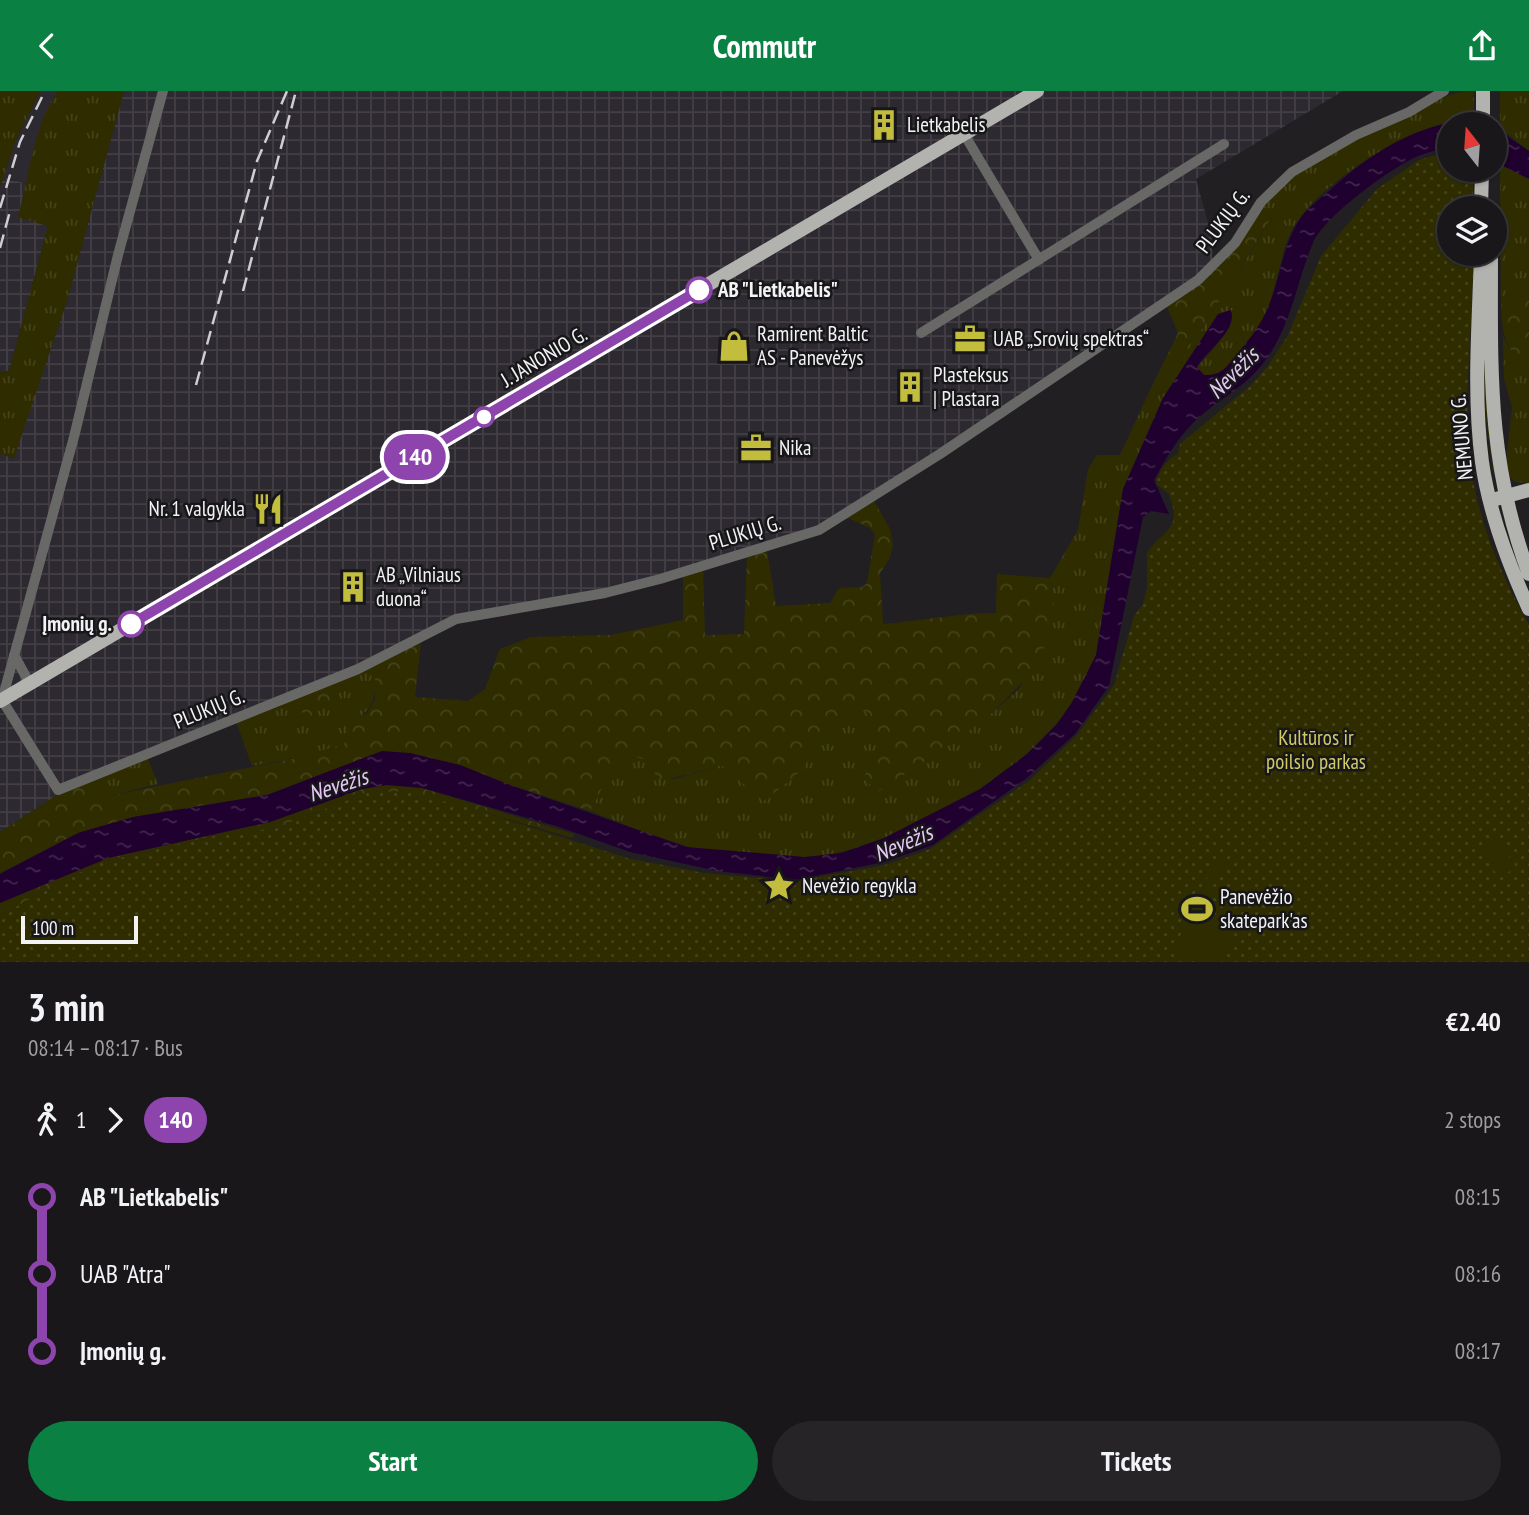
<!DOCTYPE html>
<meta charset="utf-8">
<style>
:root{--surface:#19171a;--page:#262427;--text:#f1f3f6;--muted:#9f9fa2;--line:#373639;--accent:#0b8043}
body{margin:0;font-family:"PT Sans Narrow",sans-serif;background:var(--page);color:var(--text);height:100vh;display:flex;flex-direction:column;font-size:26px;white-space:nowrap}
*{box-sizing:border-box;margin:0}
p{font-size:23px;color:var(--muted)}
.icon{flex:none;width:38px;height:38px;fill:none;stroke:currentColor;stroke-width:2;stroke-linecap:round;stroke-linejoin:round}
.map{position:relative;height:871px;overflow:hidden}
.details{display:flex;flex-direction:column;background:var(--surface);flex:1}
.details>*{flex:none}
.badge{padding:0 14px;border-radius:23px;font-size:24px;line-height:46px}
.needle{width:46px;rotate:343deg}
.fabs{position:absolute;left:1437px;top:21px;display:grid;gap:14px}
.fabs a{display:grid;place-items:center;width:70px;height:70px;border-radius:50%;background:var(--surface);box-shadow:0 2px 5px #0004,0 0 0 2px var(--line);font-size:35px}
.scale{position:absolute;left:21px;bottom:18px;width:117px;box-sizing:border-box;padding-left:7px;border:4px solid #f3f2f4;border-top:0;font-size:19px;line-height:24px;white-space:nowrap;color:#f3f2f4;-webkit-text-stroke:5px #171618;paint-order:stroke}
.map>.badge{position:absolute;translate:-50% -50%;box-shadow:0 0 0 4px #fff}
.legs{display:flex;align-items:center;gap:10px;height:77px;padding:0 28px;font-size:23px}
.legs p{margin-inline-start:auto}
.headline{display:flex;align-items:center;justify-content:space-between;height:119px;padding:0 28px}
h1{font-size:38px;font-weight:800;line-height:52px}
.primary-button{display:flex;gap:14px;margin-top:auto;padding:14px 28px}
.primary-button a{flex:1;height:80px;border-radius:42px;background:var(--accent);color:#fff;font-size:28px;font-weight:800;line-height:80px;text-align:center}
.primary-button a+a{background:var(--page);color:var(--text)}
ul{padding:0 28px;list-style:none}
li{display:flex;align-items:center;gap:24px;height:77px;font-size:26px}
li i{display:grid;place-items:center;width:10px;height:100%;margin:0 9px;background:currentColor}
li i::after{content:'';width:18px;height:18px;margin:-9px;border:5px solid;border-radius:50%;background:var(--surface)}
li p{margin-inline-start:auto}
li:first-child i{background:linear-gradient(#0000 50%,currentColor 0)}
li:last-child i{background:linear-gradient(currentColor 50%,#0000 0)}
header{display:flex;justify-content:space-between;align-items:center;height:91px;padding:0 28px;background:var(--accent);color:#fff;font-size:32px;font-weight:800}
.map>svg:first-child{display:block}
.built{fill:#2d2930}
.industrial{fill:url(#industrial-grid)}
.grass{fill:url(#grass-tufts)}
.forest{fill:url(#forest-crowns)}
.park{fill:url(#park-dots)}
.pitch{fill:#2f2d00}
.water{fill:url(#water-ripples)}
.lines{fill:none;stroke-linecap:round;stroke-linejoin:round}
.minor{stroke:#686867;stroke-width:10}
.major{stroke:#b2b2af;stroke-width:14}
.rail{stroke:#cfced0;stroke-width:2.5;stroke-dasharray:14 7;stroke-linecap:butt}
.line-1-casing{stroke:#fff;stroke-width:16}
.line-1{stroke:#8e44ad;stroke-width:10}
.stop-1-dot{fill:#fff;stroke:#8e44ad;stroke-width:3.5}
.labels{text-anchor:middle;stroke-width:5;stroke-linejoin:round;paint-order:stroke}
.poi-label{font-size:21px;fill:#f3f2f4;stroke:#171618;text-anchor:start}
.street-label{font-size:21px;fill:#f3f2f4;stroke:#171618}
.stop-label{font-size:21px;font-weight:bold;fill:#f3f2f4;stroke:#171618;text-anchor:start}
.park-label{font-size:21px;fill:#cfcb65;stroke:#171618}
.water-label{font-size:23px;font-style:italic;fill:#e6c6f7;stroke:#171618}
</style>
<header><svg class="icon" aria-label="back" viewBox="0 0 24 24"><path d="M15 5l-7 7 7 7"/></svg>Commutr<svg class="icon" aria-label="share" viewBox="0 0 24 24"><path d="M12 15V3M7 8l5-5 5 5M5 13v7h14v-7"/></svg></header>
<div class="map">
<svg width="1529" height="871" viewBox="0 0 1529 871">
<defs>
<pattern id="industrial-grid" width="8" height="8" patternUnits="userSpaceOnUse" patternTransform="scale(1.75)"><rect width="8" height="8" fill="#2d2930"/><path d="M0 4h8M4 0v8" fill="none" stroke="#423e44"/></pattern>
<pattern id="grass-tufts" width="24" height="20" patternUnits="userSpaceOnUse" patternTransform="scale(1.75)"><rect width="24" height="20" fill="#2f2d00"/><path d="M3 7l-1-3M5 7V3M7 7l1-3M15 17l-1-3M17 17v-4M19 17l1-3" fill="none" stroke="#434219"/></pattern>
<pattern id="forest-crowns" width="20" height="18" patternUnits="userSpaceOnUse" patternTransform="scale(1.75)"><rect width="20" height="18" fill="#2f2d00"/><path d="M2 6a3 3 0 1 1 6 0M12 15a3 3 0 1 1 6 0" fill="none" stroke="#434219"/></pattern>
<pattern id="park-dots" width="8" height="8" patternUnits="userSpaceOnUse" patternTransform="scale(1.75)"><rect width="8" height="8" fill="#2f2d00"/><path d="M2 2h.1M6 6h.1" fill="none" stroke="#434219" stroke-width="1.8" stroke-linecap="round"/></pattern>
<pattern id="water-ripples" width="26" height="14" patternUnits="userSpaceOnUse" patternTransform="scale(1.75)"><rect width="26" height="14" fill="#20002e"/><path d="M2 4q2-2 4 0t4 0M15 11q2-2 4 0t4 0" fill="none" stroke="#41264d"/></pattern>
</defs>
<rect width="100%" height="100%" fill="#211f22"/>
<path class="built" d="M40 0H58L44 26 27 93 3 86 15 51Z"/>
<path class="industrial" d="M124 0H1343L1196 88 1211 143 1214 179 848 427 747 466 466 528 60 702 0 741V363L13 367 66 213Z
M3 86 27 93 18 126 48 135 9 280H0V96Z"/>
<path class="grass" d="M0 0H40L15 51 0 96Z
M58 0H124L66 213 14 367 0 363V280H9L48 135 18 126C29 85 33 36 58 0Z
M1474 0V31C1421 24 1312 95 1290 143 1280 165 1278 191 1269 214 1262 233 1250 248 1237 263 1227 276 1221 285 1204 284L1197 276 1216 255 1231 219 1218 223 1163 307 1123 398 1096 564C1086 588 1073 613 1056 633 1004 695 889 761 807 766 778 768 713 763 685 755 653 746 621 732 590 720L608 686 635 666 646 669 657 686 674 688 721 674 801 680 839 623 866 620 886 654 863 686 878 701 993 621 1020 597 1053 499 1050 487 1078 439 1088 378 1097 364H1120L1151 297 1200 241 1272 127 1262 114C1300 72 1354 51 1404 26 1428 15 1448 0 1474 0Z
M1500 0H1529V60L1500 37Z
M1500 73 1529 88V196L1512 202 1501 214Z
M1485 225 1487 307 1495 398 1484 309Z
M1503 244 1508 256 1522 273H1529V392L1516 391 1510 386 1506 372 1512 316 1504 288Z
M375 573C375 604 379 615 351 632L344 653 322 662 252 675 236 630Z
M147 666 158 693 108 705 94 688Z"/>
<path class="forest" d="M1262 114 1272 126 1200 241 1151 297 1178 242 1167 216 1214 179Z
M1529 196V273H1522C1504 254 1502 239 1501 214L1512 202Z
M874 410 890 438 893 454 890 466 880 483 883 533C921 530 958 522 996 522L997 483 1050 487C1077 588 945 655 878 701L863 686 886 654 865 620 839 623 801 680 764 710 721 674 665 689 657 686 646 669 635 666 608 686 590 720 510 694 460 674 382 660 267 704 133 726 78 742 0 782V741L60 702 94 688 108 705 292 668 344 653 351 632 367 622 375 609V573L421 550 415 606 468 610 485 598 500 558 531 546 611 544 683 529V484L703 478 705 544 744 543 747 466 767 459 776 515 830 512 839 497 862 496 867 492 875 443 870 437 848 427Z
M332 591 339 605 311 625 299 620 298 605Z
M387 694 422 697 574 743 572 747 474 718 366 702 276 737 214 745 98 772 0 824V812L108 767 270 731 362 698Z"/>
<path class="park" d="M1449 60V79H1473V117H1449V163H1473C1474 237 1460 315 1473 389 1482 439 1504 490 1529 534V871H0V824L98 772 214 745 276 737 366 702 403 700 474 718 627 767 704 782 797 790 885 774 930 758 1030 689 1077 644 1114 594 1134 525 1143 513 1147 497V462C1163 438 1183 441 1169 403L1156 393C1158 381 1167 368 1178 363L1180 353 1249 296 1268 275 1288 244 1321 165 1377 98 1419 69Z"/>
<path class="pitch" d="M1496 747 1516 776 1499 787 1480 758Z
M1216 768 1224 772 1198 827 1201 828 1204 822 1237 838 1221 871H1196L1173 860Z"/>
<path class="water" d="M1464 29 1485 33H1449V55C1437 59 1425 62 1414 67 1388 79 1323 127 1313 152 1296 192 1292 233 1265 270 1244 298 1216 309 1193 332 1177 348 1165 369 1154 389L1169 423 1151 420 1143 426 1109 595 1075 643 1027 687 933 754 884 771 796 789 717 780 630 761 556 735 422 697 387 694 362 698 270 731 108 767 0 812V783L78 742 133 726 267 704 382 660 410 662 460 674 510 694 687 756 805 766 841 762 884 747 980 698 1027 663 1057 633 1071 613 1096 564 1123 398 1163 307 1218 223 1231 219C1238 240 1206 260 1197 276L1204 284C1221 285 1227 276 1237 263 1250 248 1262 232 1269 214 1281 184 1283 151 1302 125 1310 115 1321 107 1330 99 1370 63 1409 37 1464 29Z
M1494 36 1529 60V88L1495 71Z"/>
<g class="lines">
<path class="minor" d="M163 0 118 164 74 346 2 609 58 699 358 578 456 528 605 502 660 488 819 439 940 363 1198 189 1235 152 1261 111 1292 81 1356 44 1409 21 1444 0
M964 43 1039 169
M921 242 1224 53
M14 564 30 593"/>
<path class="major" d="M1483 33V0
M1481 117 1482 79
M1481 163C1479 231 1473 302 1482 371 1489 421 1508 472 1529 518
M1491 163C1491 280 1487 370 1529 483
M1496 408 1529 399
M0 610 1037 0"/>
<path class="rail" d="M0 117 20 51 45 0
M0 157 10 120
M243 200 296 0
M196 294 257 70 287 0"/>
</g>
<g class="lines">
<defs>
<path id="line-1" d="M131 533 699 199"/>
</defs>
<use href="#line-1" class="line-1-casing"/>
<use href="#line-1" class="line-1"/>
</g>
<defs>
<symbol id="building-bare" viewBox="-9 -9 18 18"><path d="M-4-6H4V6H1V3H-1V6H-4ZM-2.5-4.3h1.7v1.8h-1.7ZM.8-4.3h1.7v1.8H.8ZM-2.5-1h1.7V.8h-1.7ZM.8-1h1.7V.8H.8Z" fill="#c3bd3e" stroke="#171618" stroke-width="2.5" paint-order="stroke"/></symbol>
<symbol id="office-bare" viewBox="-9 -9 18 18"><path d="M-6-3h4V-5.5h4V-3h4V5H-6ZM-1-4.5V-3h2v-1.5ZM-6 0V1H6V0Z" fill="#c3bd3e" stroke="#171618" stroke-width="2.5" paint-order="stroke"/></symbol>
<symbol id="shop-bare" viewBox="-9 -9 18 18"><path d="M-5-2.5h2.3a2.7 3.5 0 0 1 5.4 0H5L5.5 6h-11ZM-1.5-2.5h3a1.5 2.3 0 0 0-3 0Z" fill="#c3bd3e" stroke="#171618" stroke-width="2.5" paint-order="stroke"/></symbol>
<symbol id="restaurant-bare" viewBox="-9 -9 18 18"><path d="M-5-6h1v4h1v-4h1v4h1v-4h1v5L-1.5 .5V6h-2V.5L-5-1ZM5-6V6H3V1.5H1.5Q1.5-4 5-6Z" fill="#c3bd3e" stroke="#171618" stroke-width="2.5" paint-order="stroke"/></symbol>
<symbol id="sight-bare" viewBox="-9 -9 18 18"><path d="M0-6L1.8-2.2L6-1.7L2.9 1.2L3.7 5.4L0 3.3L-3.7 5.4L-2.9 1.2L-6-1.7L-1.8-2.2Z" fill="#c3bd3e" stroke="#171618" stroke-width="2.5" paint-order="stroke"/></symbol>
<symbol id="stadium-bare" viewBox="-9 -9 18 18"><path d="M0-5a6.5 5 0 1 0 0 10a6.5 5 0 1 0 0-10ZM-3.5-1.8h7v3.6h-7Z" fill="#c3bd3e" stroke="#171618" stroke-width="2.5" paint-order="stroke"/></symbol>
</defs>
<g fill-rule="evenodd">
<use href="#building-bare" x="862" y="12" width="44" height="44"/>
<use href="#office-bare" x="948" y="226" width="44" height="44"/>
<use href="#shop-bare" x="712" y="233" width="44" height="44"/>
<use href="#building-bare" x="888" y="274" width="44" height="44"/>
<use href="#office-bare" x="734" y="335" width="44" height="44"/>
<use href="#restaurant-bare" x="246" y="396" width="44" height="44"/>
<use href="#building-bare" x="331" y="474" width="44" height="44"/>
<use href="#sight-bare" x="757" y="773" width="44" height="44"/>
<use href="#stadium-bare" x="1175" y="796" width="44" height="44"/>
</g>
<g class="stop-1-dot">
<circle cx="699" cy="199" r="12"/>
<circle cx="484" cy="326" r="9"/>
<circle cx="131" cy="533" r="12"/>
</g>
<g class="labels">
<g class="poi-label">
<text x="907" y="41">Lietkabelis</text>
<text x="757" y="250">Ramirent Baltic<tspan x="757" dy="24">AS - Panevėžys</tspan></text>
<text x="993" y="255">UAB „Srovių spektras“</text>
<text x="933" y="291">Plasteksus<tspan x="933" dy="24">| Plastara</tspan></text>
<text x="779" y="364">Nika</text>
<text x="245" y="425" text-anchor="end">Nr. 1 valgykla</text>
<text x="376" y="491">AB „Vilniaus<tspan x="376" dy="24">duona“</tspan></text>
<text x="802" y="802">Nevėžio regykla</text>
<text x="1220" y="813">Panevėžio<tspan x="1220" dy="24">skatepark'as</tspan></text>
</g>
<g class="street-label">
<text transform="translate(1223 130) rotate(-53)" y="7">PLUKIŲ G.</text>
<text transform="translate(544 266) rotate(-31)" y="7">J. JANONIO G.</text>
<text transform="translate(1462 346) rotate(-95)" y="7">NEMUNO G.</text>
<text transform="translate(745 442) rotate(-17)" y="7">PLUKIŲ G.</text>
<text transform="translate(209 618) rotate(-22)" y="7">PLUKIŲ G.</text>
</g>
<g class="stop-label">
<text x="718" y="206">AB "Lietkabelis"</text>
<text x="112" y="540" text-anchor="end">Įmonių g.</text>
</g>
<g class="park-label">
<text x="1316" y="654">Kultūros ir<tspan x="1316" dy="24">poilsio parkas</tspan></text>
</g>
<g class="water-label">
<text transform="translate(1233 282) rotate(-45)" y="8">Nevėžis</text>
<text transform="translate(338 694) rotate(-18)" y="8">Nevėžis</text>
<text transform="translate(903 752) rotate(-23)" y="8">Nevėžis</text>
</g>
</g>
</svg>
<div class="fabs">
<a><svg class="needle" viewBox="-14 -14 28 28"><path d="M0-13l5 13h-10z" fill="#e53935"/><path d="M0 13l5-13h-10z" fill="#9f9fa2"/></svg></a>
<a><svg class="icon" aria-label="layers" viewBox="0 0 24 24"><path d="M12 4l9 5-9 5-9-5zM3 14l9 5 9-5"/></svg></a>
</div>
<div class="scale">100 m</div>
<b class="badge" style="left:415px;top:366px;background:#8e44ad;color:#fff">140</b>
</div>
<section class="details">
<div class="headline"><div><h1>3 min</h1><p>08:14 – 08:17 · Bus</p></div><b>€2.40</b></div>
<div class="legs"><svg class="icon" aria-label="walk" viewBox="0 0 24 24"><circle cx="13" cy="4" r="2"/><path d="M13 8l-2 6 4 7M11 14l-3 7M7 12l3-4h3l4 4"/></svg>1<svg class="icon" aria-label="forward" viewBox="0 0 24 24"><path d="M9 5l7 7-7 7"/></svg><b class="badge" style="background:#8e44ad;color:#fff">140</b><p>2 stops</p></div>
<ul>
<li><i style="color:#8e44ad"></i><b>AB &quot;Lietkabelis&quot;</b><p>08:15</p></li>
<li><i style="color:#8e44ad"></i><span>UAB &quot;Atra&quot;</span><p>08:16</p></li>
<li><i style="color:#8e44ad"></i><b>Įmonių g.</b><p>08:17</p></li>
</ul>
<div class="primary-button"><a>Start</a><a>Tickets</a></div>
</section>
